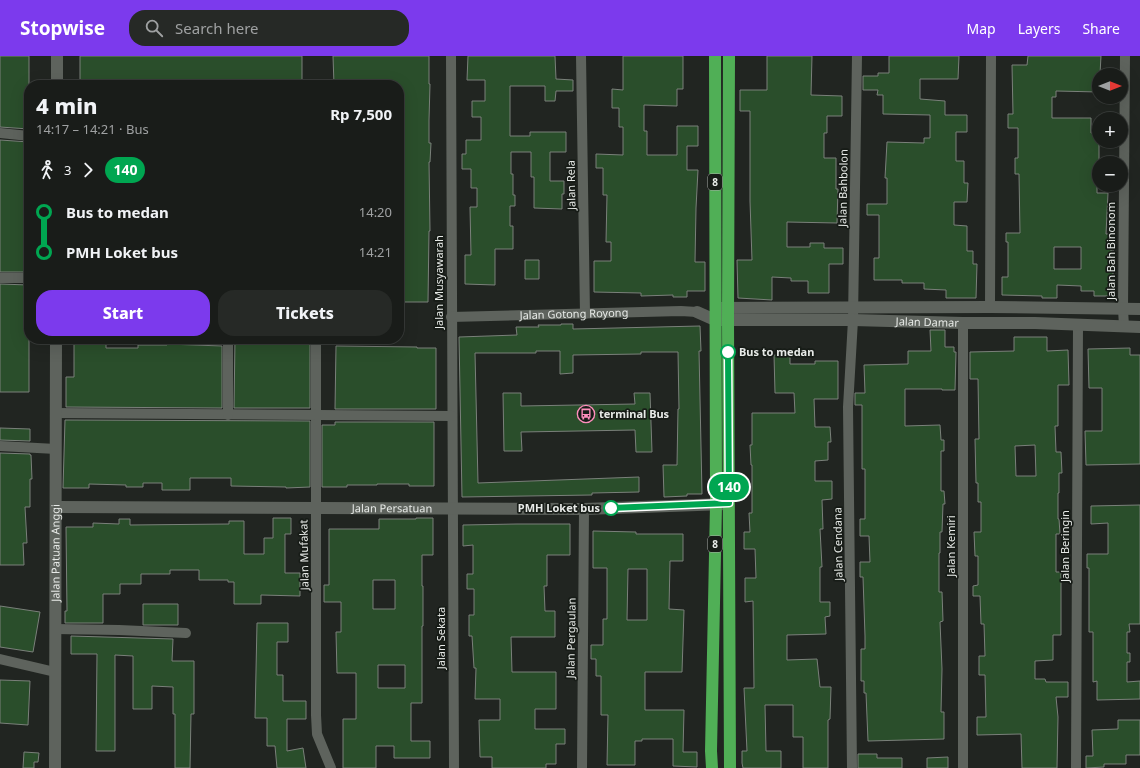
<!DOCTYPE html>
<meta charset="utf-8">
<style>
:root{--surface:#191c19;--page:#262926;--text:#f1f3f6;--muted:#9fa1a2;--line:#373a38;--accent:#7c3aed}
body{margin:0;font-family:"Noto Sans",sans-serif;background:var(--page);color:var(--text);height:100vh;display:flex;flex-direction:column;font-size:15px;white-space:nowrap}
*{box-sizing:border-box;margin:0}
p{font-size:13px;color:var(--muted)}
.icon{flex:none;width:22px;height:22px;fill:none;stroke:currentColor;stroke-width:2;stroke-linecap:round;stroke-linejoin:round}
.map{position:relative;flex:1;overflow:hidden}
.sheet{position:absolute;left:24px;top:24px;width:380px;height:264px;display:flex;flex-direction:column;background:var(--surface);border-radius:16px;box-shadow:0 4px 16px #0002,0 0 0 1px var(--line)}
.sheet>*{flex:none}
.badge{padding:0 8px;border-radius:13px;font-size:14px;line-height:26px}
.needle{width:26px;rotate:90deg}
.buttons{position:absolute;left:1092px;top:12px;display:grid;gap:8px}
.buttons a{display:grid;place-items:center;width:36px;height:36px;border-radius:50%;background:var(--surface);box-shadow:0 4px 16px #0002,0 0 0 1px var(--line);font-size:20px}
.map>.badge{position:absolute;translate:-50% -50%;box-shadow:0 0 0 2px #fff}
.legs{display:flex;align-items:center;gap:6px;height:44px;padding:0 12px;font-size:13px}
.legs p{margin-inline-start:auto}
.overview{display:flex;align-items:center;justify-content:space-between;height:68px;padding:0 12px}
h1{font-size:22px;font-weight:800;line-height:30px}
.primary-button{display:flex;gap:8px;margin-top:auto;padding:8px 12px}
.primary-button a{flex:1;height:46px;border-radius:16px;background:var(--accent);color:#fff;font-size:16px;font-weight:800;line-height:46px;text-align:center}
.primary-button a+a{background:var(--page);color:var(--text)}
ul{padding:0 12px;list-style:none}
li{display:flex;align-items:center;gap:14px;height:40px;font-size:15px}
li i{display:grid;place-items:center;width:6px;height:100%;margin:0 5px;background:currentColor}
li i::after{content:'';width:10px;height:10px;margin:-5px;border:3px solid;border-radius:50%;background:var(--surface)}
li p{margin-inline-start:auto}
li:first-child i{background:linear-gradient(#0000 50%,currentColor 0)}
li:last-child i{background:linear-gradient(currentColor 50%,#0000 0)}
header{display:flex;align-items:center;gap:24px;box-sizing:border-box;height:56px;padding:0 20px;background:var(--accent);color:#fff}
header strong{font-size:19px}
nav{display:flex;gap:22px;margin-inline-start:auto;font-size:14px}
.search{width:280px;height:36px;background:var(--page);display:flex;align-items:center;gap:10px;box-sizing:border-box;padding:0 14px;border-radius:16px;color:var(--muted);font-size:15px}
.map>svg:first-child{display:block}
.building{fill:#2a4e2b;stroke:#7a807a;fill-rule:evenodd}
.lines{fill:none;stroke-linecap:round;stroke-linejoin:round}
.street{stroke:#5e635d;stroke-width:10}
.secondary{stroke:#5e635d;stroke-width:12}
.highway{stroke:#50af56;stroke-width:12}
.line-1-casing{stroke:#fff;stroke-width:9}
.line-1{stroke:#00a651;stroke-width:6}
.stop-1-dot{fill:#fff;stroke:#00a651;stroke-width:2}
.labels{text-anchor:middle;stroke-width:3.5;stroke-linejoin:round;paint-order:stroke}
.shield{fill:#171c17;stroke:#a9aca9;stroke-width:1}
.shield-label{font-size:10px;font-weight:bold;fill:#e7eae7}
.street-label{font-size:11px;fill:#e7eae7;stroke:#171c17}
.stop-label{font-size:11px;font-weight:bold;fill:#e7eae7;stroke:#171c17;text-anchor:start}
.poi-label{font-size:11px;font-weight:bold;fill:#e7eae7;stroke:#171c17;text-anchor:start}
</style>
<header>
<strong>Stopwise</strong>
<div class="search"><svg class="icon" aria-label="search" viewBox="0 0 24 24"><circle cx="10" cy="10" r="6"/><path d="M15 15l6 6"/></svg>Search here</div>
<nav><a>Map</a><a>Layers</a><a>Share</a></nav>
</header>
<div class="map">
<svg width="1140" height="712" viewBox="0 0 1140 712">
<rect width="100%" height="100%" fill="#212521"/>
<path class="building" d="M0 0H29V73L0 71Z
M80 0H302V29H80Z
M333 0H429V28H430L429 64V87H431L430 106H429L430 175H429L428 246H399V29H334Z
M468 0H555L556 23 573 24V35H556L555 45H545V30H510V80H530V76H566V96H550V125H564V138H562V153L534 152V121H531V96H511V118H513V139H515V150H510V170H513V193H495V229L465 228V199H471L470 151H477V132H471V113H462V98H466V84H481V61H472V45H485V24H467Z
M623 0H683V33H677V50L644 49V75H647V99H677V70H698V90H687V114H698L696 152 695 206H705V235H687V241H673V239L641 240V237L594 236V205H611V186H606L607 139H603V112H596V98L623 99V71H619V52H612V33L623 34Z
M767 0H812L811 39 842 40V60H827V77H824V102H836V133H838L837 167 787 166V191H810V187H824V192H843V208H829V237H808V225H791V222L772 221V244L738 242 737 204H752L750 145V55H740V34H767Z
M889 0H959L958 23H920V43L945 45V59H967V76H956V105H964V127H968L967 146H954V169L967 170V195H973V208H977L976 242H946V234L924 233V227H902V224H874V202H879V159H867V148H887V122H885L887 86 924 87V82H930V59L883 58V39H877L878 34H863V20H878V17H889Z
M1028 0H1101L1099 36 1056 35V41H1052V62H1091V77H1099V115H1097V137H1108L1106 178H1111V195H1114L1112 240H1094V235H1081V230L1057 229V242H1042V240L1002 239V221H1008V186H1006V177H1020L1019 118H1015V102H1018V72H1008V58H1013L1012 9H1027ZM1054 191H1081V213H1054Z
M0 84 29 86 28 216H0Z
M525 204H539V223H525Z
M0 228 29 229V336H0Z
M561 268H573V273L700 270 701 295H699L702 438H687V440L664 441 663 409H677L678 353H679L678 296H641V298L573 299V317L560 318V295H536V297H475L478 427 639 421V436L592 437V439L462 441 459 281 517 279 516 271H539L538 269H561Z
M930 274H945V291H954V296H956L955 334H942V333H905V370L940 369 941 384H944V395H941V435H944L945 448H943L942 476H940V497H939V536H942L943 565 940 566 942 613 941 656H944V683L868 685 866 637H864V625H861V593H865V580L863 521H860V506H870L869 480H860V463H865V413H862V349H855V337H865L864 309 908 308V295H931Z
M1014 281H1047V295L1068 294 1069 329H1058V370H1055L1056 396H1061L1062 417H1059V437H1058V463H1059L1060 478H1056V516H1061V579H1053V604L1035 605V623H1045L1046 626H1068V641H1056L1058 661 1057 712H1022L1021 678 977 679V661H986L985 619H979V600H985L984 568H981L980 540H973V530L978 529V500H975L974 476H981V446H978V427H976L975 383H979L978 323H970V296L1014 295ZM1035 389 1036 420H1016L1015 390Z
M235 283H310V352H234Z
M74 287H106V292H138V289H167V288L222 290V352L66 351V321H74Z
M336 290 417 291V292H436V353H335Z
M1130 292V299H1140V408L1086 409 1085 375H1102V332H1089L1088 293Z
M774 299H790V308H815V305H838V343H814L815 371H830L831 386H828V404L815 405V425H832V443L822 444 823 473H820L822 511H820V546H830V560L825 561 826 578 787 579V604L817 603 820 631H831L830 663 828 664V712H803V681H793V649H765L766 695H781V712H743L742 707V695H747L744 632H754L753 545 745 546V522H756L755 493H744V476H750L749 457H752V409H751L750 389H752V357H795L794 337H775Z
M503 337H521V350L635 348 634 337H650L652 396H636L635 374 521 376 522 395H504Z
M65 364 310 365V431L286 432V431L231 430V422H190V434H162V427H143V431H126V429L89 428V432H63Z
M335 366H434V430H409V428H377V429H347V431H322V369H335Z
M0 372 30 373V385L0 384Z
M0 397 30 398V399H31L32 423H30V451H25L27 487H23L24 509H0Z
M1140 449V568H1129L1130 576H1127V597H1130V606H1127V626L1140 625V643L1097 644V625L1093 626V576H1089V512H1087V498H1108V467L1091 468V450Z
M273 462H291V478H285V517H300V540L261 539V548H234V526H228V524H199V514H170V518H141V528H120V538H103V567H65V555H67L66 471H93V467L119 468V463H130V469L229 468V465H244V498H264V482H273Z
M416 462H433V499H422V530H423V570H422V647H411V685H430V702H394V690H376V712H343V663H356V617H337L336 576H341V546H324V529H329V473H379V463H416ZM373 524H395V553H373ZM378 609H405V632H378Z
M517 468H570V499H547V530H544L545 555H555V581H511L512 616H556V653H535V673H565V688H556V708H546V712H492V701H480L479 664H500V643H475L476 612H474L472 580H469V559H474V533H467V518H473V489L463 490V469Z
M593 475 636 476V478H683V505H670L669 553 684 554 682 616H645V654H684L683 696H697V711L673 710V683H642V685H635V709H607L608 659H601V620H596V603H591V589H603V563H607V512H593ZM628 513H647V564H627Z
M143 548H178V569H143Z
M0 550 40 556 33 596 0 591Z
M257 567H288V586H277V619H283V645H306V663H287V695L303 692 306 712H277L275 690H267V662H255Z
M71 580 173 583 172 605H194V658H191L190 712H175V658H173V631L152 630V653H133V600L115 599V695H96L97 598H71Z
M0 624 30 625 28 669 0 667Z
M1118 664H1140V699H1126V708H1104V711L1086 712V700H1093L1092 674 1118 673Z
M24 696 39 697 38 706H34V712H23Z
M858 698H877V702H902V712H858Z
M948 701V712H927V702Z"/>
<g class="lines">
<g class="street">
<path d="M451 0 454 712"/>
<path d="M581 0 585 258"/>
<path d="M0 77 29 80"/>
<path d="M0 222H29"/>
<path d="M990 251 991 0"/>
<path id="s1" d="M451 261 681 255 697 256"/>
<path d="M963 267V712"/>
<path d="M1124 270 1123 253 1125 0"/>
<path d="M316 283V659L317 678 331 712"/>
<path d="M56 357 452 360"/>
<path d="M228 359V285"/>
<path d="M0 390 56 393"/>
<path d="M55 573 119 574 186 577"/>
<path d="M0 603 55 616"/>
<path d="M582 712 584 453"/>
<path d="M852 712 848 351 853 264 857 0"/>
<path d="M1076 712 1078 269"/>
</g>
<g class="secondary">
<path d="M57 29V0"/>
<path d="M718 252 990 251 1140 253"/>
<path id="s2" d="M697 256 715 264H853L963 267H1035L1140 271"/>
<path id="s3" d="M56 451 584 453 726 448"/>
<path id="s4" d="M55 712 56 283"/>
</g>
<path class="highway" d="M729 0 728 264 730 712
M712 712 711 695 716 449 715 0"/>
</g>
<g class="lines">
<defs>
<path id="line-1" d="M611 452 729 447 728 296"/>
</defs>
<use href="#line-1" class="line-1-casing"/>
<use href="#line-1" class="line-1"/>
</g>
<defs>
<symbol id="bus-ring" viewBox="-11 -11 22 22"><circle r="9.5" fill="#171c17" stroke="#fe8ebc" stroke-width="1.5"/><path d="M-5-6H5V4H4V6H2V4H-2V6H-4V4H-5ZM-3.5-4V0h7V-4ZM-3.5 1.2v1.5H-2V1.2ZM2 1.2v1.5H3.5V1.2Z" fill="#fe8ebc"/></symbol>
</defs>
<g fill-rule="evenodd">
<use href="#bus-ring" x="576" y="348" width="20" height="20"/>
</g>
<g class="stop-1-dot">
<circle cx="728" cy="296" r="7"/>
<circle cx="611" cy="452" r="7"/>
</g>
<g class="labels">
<g class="shield">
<rect x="708" y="118" width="14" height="16" rx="3"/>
<rect x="708" y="480" width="14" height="16" rx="3"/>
</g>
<g class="shield-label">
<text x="715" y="130">8</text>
<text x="715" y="492">8</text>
</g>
<g class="street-label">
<text transform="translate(571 129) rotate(-91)" y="4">Jalan Rela</text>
<text transform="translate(843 132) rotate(-89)" y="4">Jalan Bahbolon</text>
<text transform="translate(1111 195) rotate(-90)" y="4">Jalan Bah Binonom</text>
<text transform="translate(439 226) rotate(-90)" y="4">Jalan Musyawarah</text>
<text dy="4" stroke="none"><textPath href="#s1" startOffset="123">Jalan Gotong Royong</textPath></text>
<text dy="4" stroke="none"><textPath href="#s2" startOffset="232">Jalan Damar</textPath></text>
<text dy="4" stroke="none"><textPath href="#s3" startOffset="336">Jalan Persatuan</textPath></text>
<text transform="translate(838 488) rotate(-91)" y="4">Jalan Cendana</text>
<text transform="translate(951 490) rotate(-90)" y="4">Jalan Kemiri</text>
<text transform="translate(1065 490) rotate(-90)" y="4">Jalan Beringin</text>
<text dy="4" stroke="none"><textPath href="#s4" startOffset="215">Jalan Patuan Anggi</textPath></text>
<text transform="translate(304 499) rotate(-91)" y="4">Jalan Mufakat</text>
<text transform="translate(441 582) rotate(-90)" y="4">Jalan Sekata</text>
<text transform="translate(571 582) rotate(-89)" y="4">Jalan Pergaulan</text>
</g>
<g class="stop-label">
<text x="739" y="300">Bus to medan</text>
<text x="600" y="456" text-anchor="end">PMH Loket bus</text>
</g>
<g class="poi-label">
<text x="599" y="362">terminal Bus</text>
</g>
</g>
</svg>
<div class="buttons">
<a><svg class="needle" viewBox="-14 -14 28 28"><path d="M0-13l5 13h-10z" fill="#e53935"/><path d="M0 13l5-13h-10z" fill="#9fa1a2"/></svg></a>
<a>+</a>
<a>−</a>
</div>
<b class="badge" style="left:729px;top:431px;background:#00a651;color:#fff">140</b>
<section class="sheet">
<div class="overview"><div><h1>4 min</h1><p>14:17 – 14:21 · Bus</p></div><b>Rp 7,500</b></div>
<div class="legs"><svg class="icon" aria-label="walk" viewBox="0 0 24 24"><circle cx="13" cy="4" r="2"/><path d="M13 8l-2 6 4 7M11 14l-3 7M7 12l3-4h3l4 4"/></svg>3<svg class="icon" aria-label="forward" viewBox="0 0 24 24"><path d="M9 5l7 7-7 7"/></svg><b class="badge" style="background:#00a651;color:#fff">140</b></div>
<ul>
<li><i style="color:#00a651"></i><b>Bus to medan</b><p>14:20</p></li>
<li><i style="color:#00a651"></i><b>PMH Loket bus</b><p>14:21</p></li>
</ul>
<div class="primary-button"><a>Start</a><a>Tickets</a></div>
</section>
</div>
